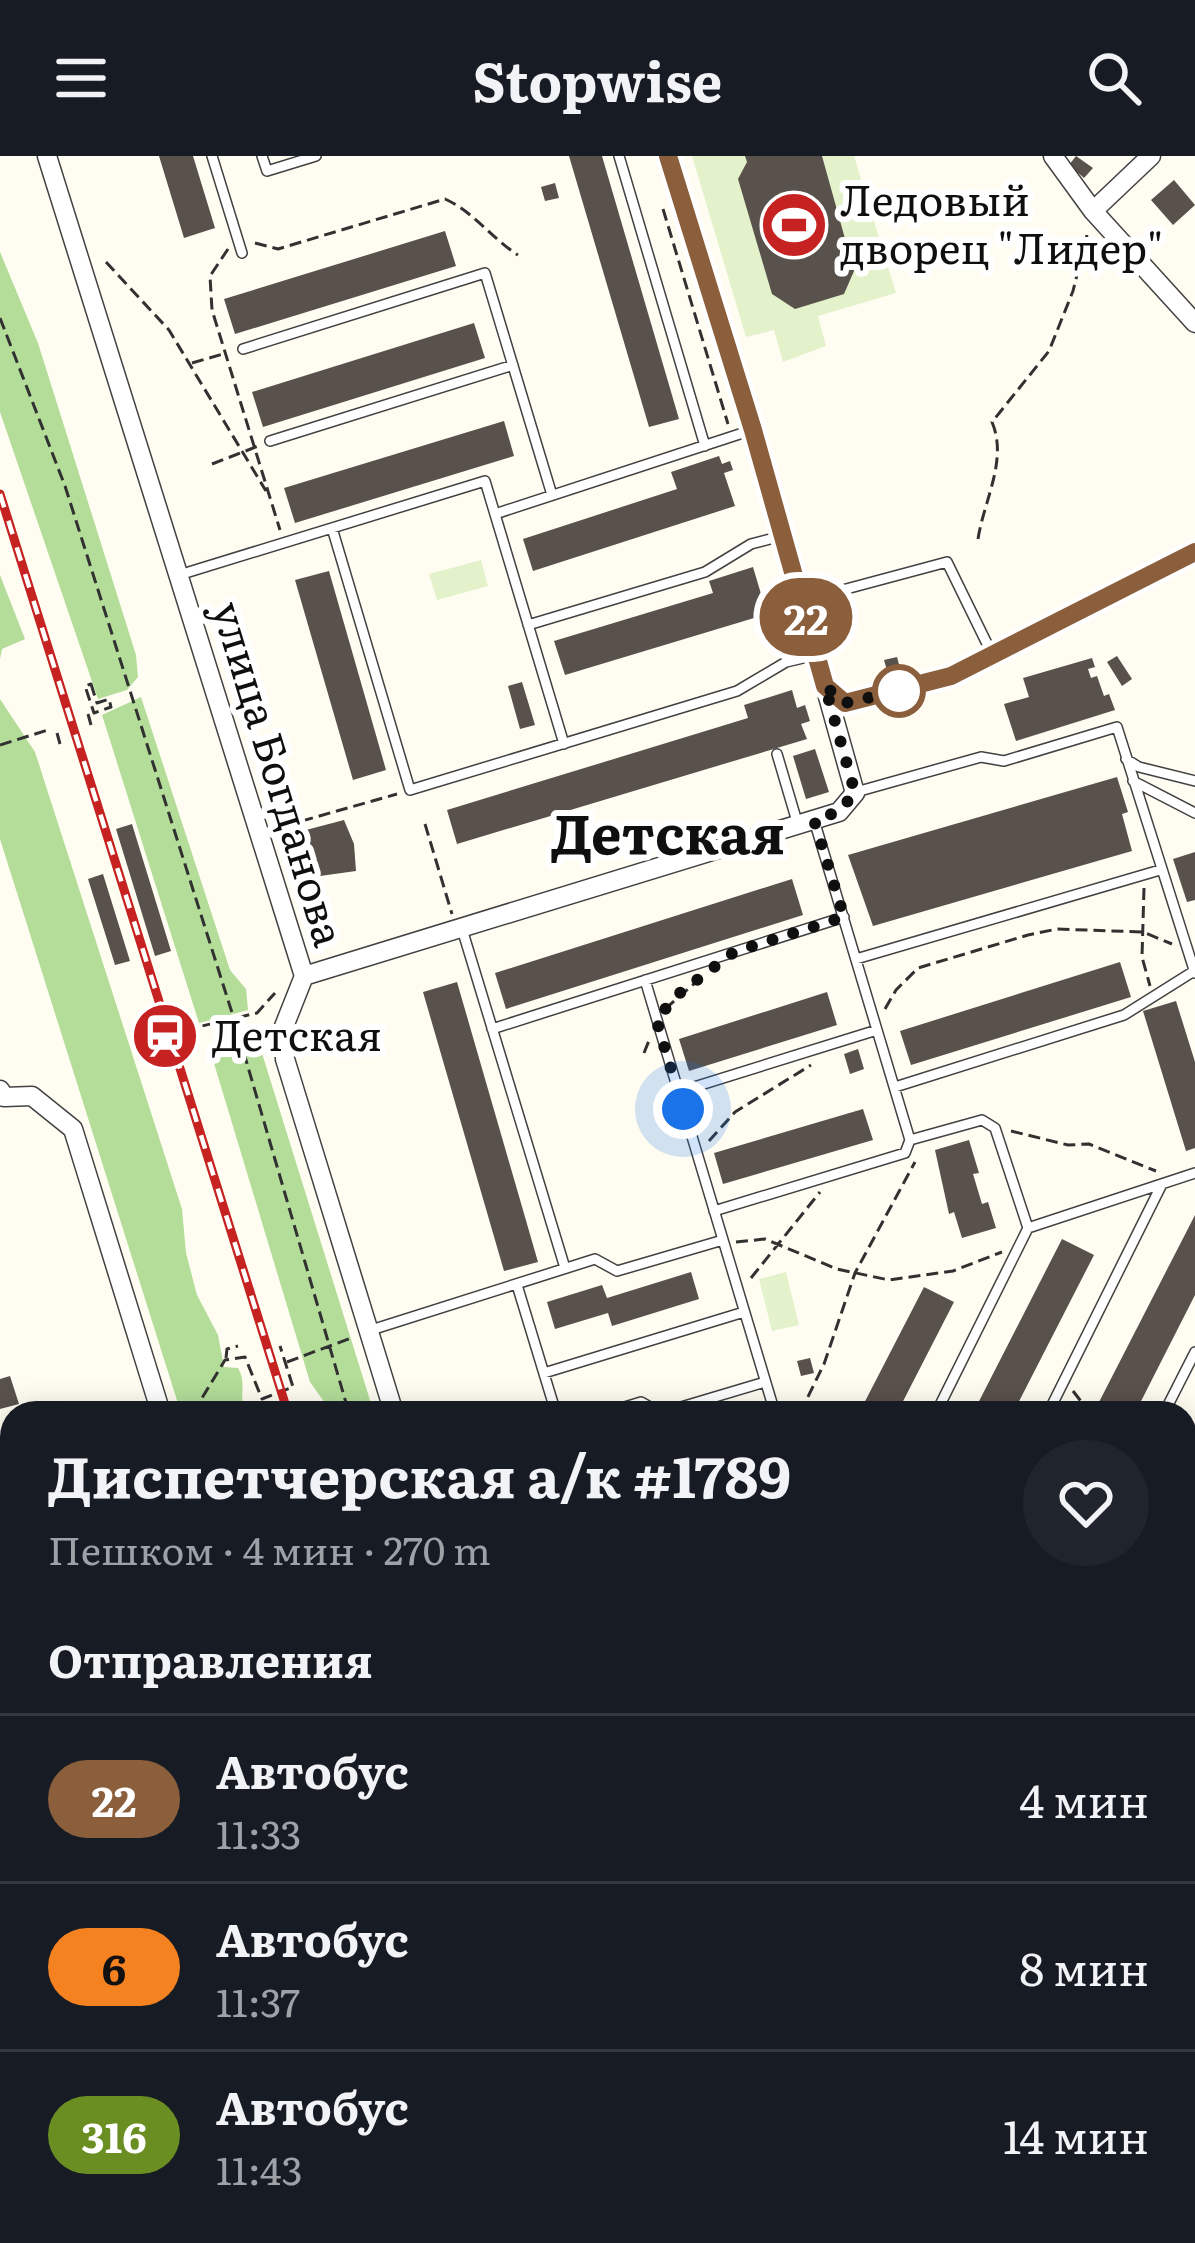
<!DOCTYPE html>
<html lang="ru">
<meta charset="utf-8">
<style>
:root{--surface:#171b24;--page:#20242c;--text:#f1f3f6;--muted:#9ea1a6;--line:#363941}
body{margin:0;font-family:Literata,serif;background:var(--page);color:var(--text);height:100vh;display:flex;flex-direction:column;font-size:45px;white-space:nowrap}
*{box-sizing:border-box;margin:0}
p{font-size:39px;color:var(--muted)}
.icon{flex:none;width:66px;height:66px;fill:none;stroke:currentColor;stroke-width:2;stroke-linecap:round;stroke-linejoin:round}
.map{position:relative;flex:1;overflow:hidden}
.panel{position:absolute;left:0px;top:1245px;width:1197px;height:843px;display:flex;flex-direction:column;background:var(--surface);border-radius:36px 36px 0 0;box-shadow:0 6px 30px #0003}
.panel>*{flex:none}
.badge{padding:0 24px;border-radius:39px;font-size:42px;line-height:78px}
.you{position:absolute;width:60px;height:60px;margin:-30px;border:9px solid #fff;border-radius:50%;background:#1a73e8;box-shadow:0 0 0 18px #1a73e833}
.map>.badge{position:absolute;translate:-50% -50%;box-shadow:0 0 0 6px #fff}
h2{padding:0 48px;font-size:45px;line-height:108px}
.round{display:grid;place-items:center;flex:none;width:126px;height:126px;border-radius:63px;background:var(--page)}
.overview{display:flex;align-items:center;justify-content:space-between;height:204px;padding:0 48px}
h1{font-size:57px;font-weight:700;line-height:90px}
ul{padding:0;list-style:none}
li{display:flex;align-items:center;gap:36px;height:168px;padding:0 48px;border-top:3px solid var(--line)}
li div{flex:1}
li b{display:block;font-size:45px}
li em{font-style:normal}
li .badge{min-width:132px;font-weight:700;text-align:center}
header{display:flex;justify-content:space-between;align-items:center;height:156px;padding:0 48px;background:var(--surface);font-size:54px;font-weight:700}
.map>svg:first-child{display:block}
.green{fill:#d1ecb9}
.forest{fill:#b3dd98}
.pitch{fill:#e3f2cb}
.building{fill:#59514b}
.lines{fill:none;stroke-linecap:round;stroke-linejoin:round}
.service-casing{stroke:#424242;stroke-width:12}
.minor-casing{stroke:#424242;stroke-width:21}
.tertiary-casing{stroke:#424242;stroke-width:24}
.path{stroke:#313131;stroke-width:3;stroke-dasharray:12 6;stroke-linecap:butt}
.service{stroke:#fff;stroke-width:9}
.minor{stroke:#fff;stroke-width:18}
.tertiary{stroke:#fff;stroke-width:21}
.rail-casing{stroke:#c62221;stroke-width:9}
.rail{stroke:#fff;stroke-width:4.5;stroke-dasharray:14;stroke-linecap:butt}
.line-casing{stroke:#fff;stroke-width:27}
.line{stroke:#8b5e3c;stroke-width:18}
.walk{stroke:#0f0f0f;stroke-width:12;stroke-dasharray:0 21.6}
.stop-dot{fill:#fff;stroke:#8b5e3c;stroke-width:6}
.labels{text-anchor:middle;stroke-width:12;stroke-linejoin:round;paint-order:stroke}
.poi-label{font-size:42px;fill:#0f0f0f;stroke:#fff;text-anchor:start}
.street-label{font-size:42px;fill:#0f0f0f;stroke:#fff}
.district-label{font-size:54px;font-weight:bold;fill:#0f0f0f;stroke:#fff}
</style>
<header><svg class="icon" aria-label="menu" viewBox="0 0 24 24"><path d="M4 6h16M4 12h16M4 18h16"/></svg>Stopwise<svg class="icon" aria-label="search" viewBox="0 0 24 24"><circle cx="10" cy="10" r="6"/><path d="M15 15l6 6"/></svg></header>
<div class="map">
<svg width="1195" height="2087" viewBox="0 0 1195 2087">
<rect width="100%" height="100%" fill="#fffdf2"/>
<path class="green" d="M1195 2025V2087H1116L1124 2076H1185V2031Z
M102 2076H515L518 2087H85Z"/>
<path class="forest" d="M0 96 38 187 136 499 138 521 127 534 98 543 0 256Z
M0 419 25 483 2 493 0 503Z
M141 541 230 814 246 833 248 854 199 867 102 559Z
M0 543 35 596 182 1053 186 1097 197 1139 218 1179 224 1211 238 1212C247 1227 239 1241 244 1257H181L0 683Z
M256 878 374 1257H332L310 1226 210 894 235 889Z
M1195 1704V2025L1185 2031V1709Z
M574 2076H821L817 2087H576Z
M903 2076H1124L1116 2087H889Z"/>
<path class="pitch" d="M692 0H854L896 137 818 160 826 190 783 206 774 174 746 181Z
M481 404 488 430 437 444 429 418Z
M786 1116 799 1169 772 1175 759 1123Z"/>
<path class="building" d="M159 0H193L215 72 184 82Z
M569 0H602L679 263 649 271Z
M745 0H822L854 115 844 138 795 153 772 138 738 23 747 6Z
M1076 0 1093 12 1084 22 1069 9Z
M1174 24 1195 49 1173 69 1151 44Z
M555 27 559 42 545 45 541 31Z
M445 75 456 110 235 178 224 143Z
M474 167 485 202 263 271 252 236Z
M504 265 514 300 295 367 284 332Z
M719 300 722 308 730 305 733 314 724 317 735 350 533 415 523 383 677 333 671 316Z
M753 411 767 458 565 519 554 485 713 437 709 425Z
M329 415 386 614 353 624 295 424Z
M1117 500 1132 523 1122 530 1107 506Z
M897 501 901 516 888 518 884 504Z
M1092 502 1095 511 1088 513 1091 522 1097 520 1104 540 1109 538 1115 554 1016 585 1004 548 1029 541 1023 522Z
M522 526 535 569 520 573 508 530Z
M792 534 797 552 805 549 810 565 801 568 807 583 457 688 447 654 748 562 744 549Z
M815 593 829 636 806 643 793 600Z
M1117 621 1128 656 1122 658 1132 695 873 770 848 699Z
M344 664 354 688 356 715 320 720 306 674Z
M132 668 171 795 155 800 116 673Z
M1195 696V744L1187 746 1173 703Z
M103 718 130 805 115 809 88 723Z
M792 723 803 759 506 853 495 817Z
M1120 806 1131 841 911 909 900 875Z
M457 826 538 1106 504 1115 423 836Z
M827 836 837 869 689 915 679 883Z
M1176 845 1195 906V992L1186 995 1143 855Z
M858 893 864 913 850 918 844 898Z
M863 953 873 984 723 1028 714 997Z
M969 984 979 1017 973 1018 982 1048 988 1046 996 1072 962 1082 954 1056 949 1058 935 994Z
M1195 1059V1139L1135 1257H1111L1097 1250Z
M1062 1083 1094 1099 1013 1257H973Z
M691 1116 699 1143 612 1170 608 1157 555 1173 547 1146 602 1129 607 1142Z
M924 1131 954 1146 897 1257H859Z
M810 1202 814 1217 801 1220 797 1205Z
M10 1220 19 1248 0 1253V1223Z
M10 1277 12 1306 0 1310V1280Z
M12 1337V1368L8 1369 0 1341Z
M0 1493 10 1523 0 1526Z
M12 1686V1707L0 1710V1689Z
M12 1832V1858L0 1862V1835Z
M174 2076H199L180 2087Z"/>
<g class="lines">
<defs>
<path id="service" d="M212 0 242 97
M262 0 267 15 316 0
M619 0 705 290
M243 193 485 117 552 339
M270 285 513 209
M495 358 752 274
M332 372 410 634 737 535 786 506 816 499
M179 419 485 325 564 588
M799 431 820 440 947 406 993 500
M528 469 705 416 751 388 782 380
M777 598 798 669
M1126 603 1139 611 1195 625
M1133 625 1195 657
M856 636 981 601 1004 605 1117 571 1195 817
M814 664 910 984
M462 773 565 1112
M856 803 1160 714
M645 824 775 1257
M492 873 844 761
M895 931 1124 859 1194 815
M678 936 877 874
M714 1055 905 997 910 984 982 964 995 972 1028 1072 936 1257
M1028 1072 1195 1017
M517 1129 556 1257
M368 1175 595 1103 617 1115 723 1084
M544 1217 744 1156
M605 1257 641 1246 661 1257 765 1226
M1048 1257 1162 1028
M1164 1257 1195 1196
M522 2076 526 2087
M574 2076 576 2087
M85 2087 102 2076
M216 2087 234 2076"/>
<path id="minor" d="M47 0 304 820 283 873 285 903 394 1257
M1053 0 1093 55 1195 167
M1093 55 1151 0
M825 530 845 547 951 520 1195 396
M304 820 839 656 855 637 825 530
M0 934 4 941 32 940 73 973 161 1257
M0 1455 12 1451
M0 1668 12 1665
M1185 1772 1195 1765
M0 1890 12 1887"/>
<path id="tertiary" d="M668 0 753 274 825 530"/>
</defs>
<use href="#service" class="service-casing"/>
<use href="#minor" class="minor-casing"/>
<use href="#tertiary" class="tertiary-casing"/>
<path class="path" d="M663 53 728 268
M255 87 278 93 445 43C474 56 491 82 518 99
M228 93 210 120 212 154 280 374
M106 106 169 174 266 335
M0 162 65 330 132 541 234 863 349 1257
M192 207 223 198
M212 308 261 289
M978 383C984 344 1008 304 992 266L1049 195 1073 135 1087 79
M91 528 97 547 109 543 111 551 94 557 85 530Z
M88 558 91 569
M57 577 60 588
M0 589 51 573
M425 668 452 758
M284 670 397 638
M1144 732 1142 801 1150 830
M665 853 703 820
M885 853 896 834 918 812 1028 779 1057 773 1143 776 1172 788
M185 874 257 857 275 837
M644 897 650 882
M1011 975 1068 989 1089 988 1156 1015
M709 985 735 956 811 909
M736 1086 765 1083 837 1113 889 1124 953 1115 1002 1096
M751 1122 820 1036
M226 1202 227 1193 238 1190
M287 1206 351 1182
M1073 1235 1090 1257
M193 1257 225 1204 245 1201 262 1243 293 1231 280 1190
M800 1257 824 1208 855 1117 915 1006
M1185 1320 1195 1323
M1185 1475 1195 1434
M1185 1683 1195 1689
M1185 1723 1195 1718
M1185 1987H1195
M1185 2014 1195 2025
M855 2076 876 2087
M902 2087 903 2076"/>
<use href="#service" class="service"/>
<use href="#minor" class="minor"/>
<use href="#tertiary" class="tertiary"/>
<defs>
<path id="rail" d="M0 338 288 1257
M542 2076 545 2087"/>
</defs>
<use href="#rail" class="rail-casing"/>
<use href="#rail" class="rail"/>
</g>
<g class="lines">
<defs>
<path id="line" d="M668 0 753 274 825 530 845 547 951 520 1195 396"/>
</defs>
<use href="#line" class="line-casing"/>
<use href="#line" class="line"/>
<path class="walk" d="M683 953 656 863 681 836 734 796 844 761 814 664 838 656 855 637 825 530 845 547 899 535"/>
</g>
<defs>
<symbol id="stadium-disc" viewBox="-11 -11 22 22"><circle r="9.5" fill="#c62221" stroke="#fff"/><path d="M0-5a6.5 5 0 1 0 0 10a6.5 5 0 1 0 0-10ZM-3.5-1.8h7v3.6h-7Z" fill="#fff"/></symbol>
<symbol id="station-disc" viewBox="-11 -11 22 22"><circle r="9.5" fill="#c62221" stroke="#fff"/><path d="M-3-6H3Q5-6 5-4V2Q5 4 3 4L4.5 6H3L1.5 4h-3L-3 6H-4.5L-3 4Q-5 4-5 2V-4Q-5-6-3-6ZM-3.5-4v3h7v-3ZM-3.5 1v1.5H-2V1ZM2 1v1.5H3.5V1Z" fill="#fff"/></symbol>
</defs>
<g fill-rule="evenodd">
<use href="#stadium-disc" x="756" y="31" width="76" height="76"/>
<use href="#station-disc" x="127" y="842" width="76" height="76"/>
</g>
<circle class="stop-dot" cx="899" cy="535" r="24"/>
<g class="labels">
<g class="poi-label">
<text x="840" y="60">Ледовый<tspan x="840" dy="48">дворец "Лидер"</tspan></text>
<text x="212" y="895">Детская</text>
</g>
<g class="street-label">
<text transform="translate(278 618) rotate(73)" y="15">улица Богданова</text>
</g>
<g class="district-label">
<text x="668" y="698">Детская</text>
</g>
</g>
</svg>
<div class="you" style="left:683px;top:953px"></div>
<b class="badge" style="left:806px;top:461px;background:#8b5e3c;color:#fff">22</b>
<section class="panel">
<div class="overview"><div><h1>Диспетчерская а/к #1789</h1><p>Пешком · 4 мин · 270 m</p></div><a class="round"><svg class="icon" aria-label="heart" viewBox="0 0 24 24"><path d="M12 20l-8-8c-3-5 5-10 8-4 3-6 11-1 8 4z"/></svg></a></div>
<h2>Отправления</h2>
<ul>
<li><span class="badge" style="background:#8b5e3c;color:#fff">22</span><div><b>Автобус</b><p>11:33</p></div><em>4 мин</em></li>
<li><span class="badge" style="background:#f58220;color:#111">6</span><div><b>Автобус</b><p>11:37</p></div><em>8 мин</em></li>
<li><span class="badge" style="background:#6b8e23;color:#fff">316</span><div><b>Автобус</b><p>11:43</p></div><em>14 мин</em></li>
</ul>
</section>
</div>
